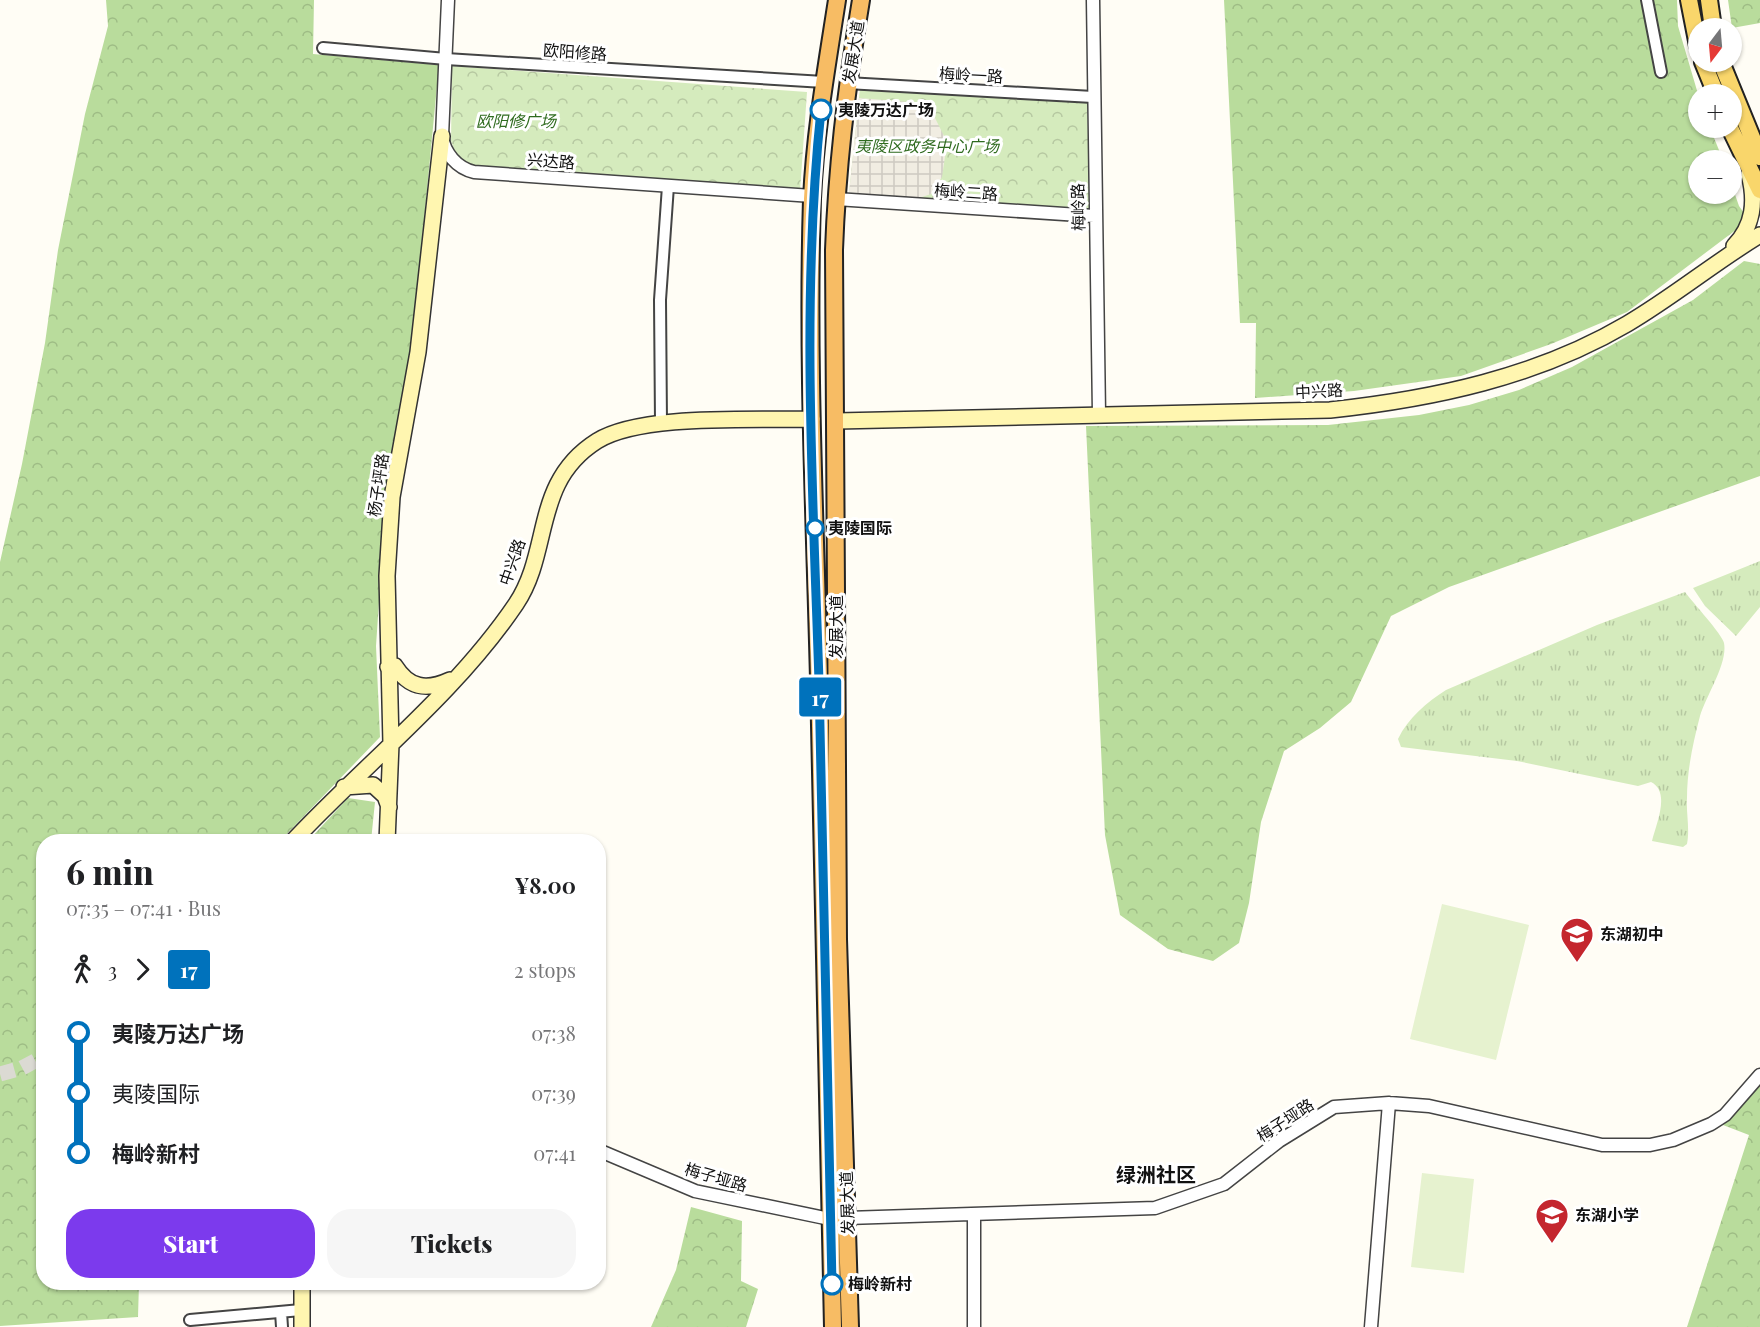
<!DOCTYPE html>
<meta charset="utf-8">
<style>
:root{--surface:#fff;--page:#f6f6f6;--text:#202124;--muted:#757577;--accent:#7c3aed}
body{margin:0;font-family:"Playfair Display","Noto Sans SC",serif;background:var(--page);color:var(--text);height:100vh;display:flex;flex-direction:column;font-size:22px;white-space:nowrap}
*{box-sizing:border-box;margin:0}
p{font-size:20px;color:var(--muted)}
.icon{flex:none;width:33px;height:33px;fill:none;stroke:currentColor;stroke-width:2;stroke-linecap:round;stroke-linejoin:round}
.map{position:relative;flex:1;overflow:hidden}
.drawer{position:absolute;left:36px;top:834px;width:570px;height:456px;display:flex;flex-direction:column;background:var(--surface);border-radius:24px;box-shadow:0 2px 4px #0004}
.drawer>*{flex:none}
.badge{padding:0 12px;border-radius:4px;font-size:21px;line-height:39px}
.needle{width:39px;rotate:196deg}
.tools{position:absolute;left:1688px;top:18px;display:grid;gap:12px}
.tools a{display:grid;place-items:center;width:54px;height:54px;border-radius:50%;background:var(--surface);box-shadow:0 2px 4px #0004;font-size:30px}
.map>.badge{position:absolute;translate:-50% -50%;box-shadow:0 0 0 3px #fff}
.legs{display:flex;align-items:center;gap:9px;height:66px;padding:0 30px;font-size:20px}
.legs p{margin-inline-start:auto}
.overview{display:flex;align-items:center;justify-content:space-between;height:102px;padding:0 30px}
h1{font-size:33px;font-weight:800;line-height:45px}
.action{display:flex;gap:12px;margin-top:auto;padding:12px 30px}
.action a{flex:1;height:69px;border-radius:24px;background:var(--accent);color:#fff;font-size:24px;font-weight:800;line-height:69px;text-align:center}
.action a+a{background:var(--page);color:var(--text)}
ul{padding:0 30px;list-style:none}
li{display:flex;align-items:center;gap:21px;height:60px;font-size:22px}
li i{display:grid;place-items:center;width:9px;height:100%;margin:0 8px;background:currentColor}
li i::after{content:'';width:15px;height:15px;margin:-8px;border:4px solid;border-radius:50%;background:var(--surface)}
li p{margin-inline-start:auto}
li:first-child i{background:linear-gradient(#0000 50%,currentColor 0)}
li:last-child i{background:linear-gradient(currentColor 50%,#0000 0)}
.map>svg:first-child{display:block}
.grass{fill:url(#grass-tufts)}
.forest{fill:url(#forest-crowns)}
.park{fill:url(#park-crowns)}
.pitch{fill:#e6f2cf}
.plaza{fill:url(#plaza-grid)}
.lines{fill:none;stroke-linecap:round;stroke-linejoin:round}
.secondary-tunnel{stroke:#dbdad3;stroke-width:15;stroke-dasharray:15 8;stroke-linecap:butt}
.minor-casing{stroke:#444;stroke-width:14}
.tertiary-casing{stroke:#444;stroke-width:15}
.secondary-casing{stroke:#333;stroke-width:18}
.primary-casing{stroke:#222;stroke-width:20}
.trunk-casing{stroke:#222;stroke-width:20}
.minor{stroke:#fff;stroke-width:10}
.tertiary{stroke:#fff;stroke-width:12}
.secondary{stroke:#fff6b0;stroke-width:15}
.primary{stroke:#f9d66b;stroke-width:16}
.trunk{stroke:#f7bc64;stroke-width:16}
.line-1-casing{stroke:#fff;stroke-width:14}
.line-1{stroke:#0072bc;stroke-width:9}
.stop-1-dot{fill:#fff;stroke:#0072bc;stroke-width:3}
.labels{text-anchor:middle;stroke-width:6;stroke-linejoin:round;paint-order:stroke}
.street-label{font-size:16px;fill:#111;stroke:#fff}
.stop-label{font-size:16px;font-weight:bold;fill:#111;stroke:#fff;text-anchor:start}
.park-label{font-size:16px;font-style:italic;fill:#2f6b1f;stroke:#fff}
.poi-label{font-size:16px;font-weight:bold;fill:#111;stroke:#fff;text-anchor:start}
.quarter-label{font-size:20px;font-weight:bold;fill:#111;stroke:#fff}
</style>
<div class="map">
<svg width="1760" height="1327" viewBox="0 0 1760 1327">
<defs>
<pattern id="grass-tufts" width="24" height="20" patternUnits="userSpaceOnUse" patternTransform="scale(1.5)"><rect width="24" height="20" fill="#d5ebbd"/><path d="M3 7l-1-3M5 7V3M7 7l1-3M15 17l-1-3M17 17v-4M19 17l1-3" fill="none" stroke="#b6c8a1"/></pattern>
<pattern id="forest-crowns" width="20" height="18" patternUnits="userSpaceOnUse" patternTransform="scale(1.5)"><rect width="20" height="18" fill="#b9dc9c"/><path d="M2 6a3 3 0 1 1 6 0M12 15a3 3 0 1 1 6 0" fill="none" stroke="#9ebc85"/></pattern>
<pattern id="park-crowns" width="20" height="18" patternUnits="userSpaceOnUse" patternTransform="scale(1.5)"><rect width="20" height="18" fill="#d5ebbd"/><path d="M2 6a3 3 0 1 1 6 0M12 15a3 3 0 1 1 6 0" fill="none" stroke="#b6c8a1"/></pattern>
<pattern id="plaza-grid" width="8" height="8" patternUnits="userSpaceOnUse" patternTransform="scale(1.5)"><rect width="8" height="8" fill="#f1ede2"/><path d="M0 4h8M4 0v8" fill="none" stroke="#cecac1"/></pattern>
</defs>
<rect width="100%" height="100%" fill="#fffdf5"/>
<path class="grass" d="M1760 561V607L1736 636 1705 606 1693 588Z
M1685 592C1693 603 1722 634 1724 643 1728 663 1706 696 1700 716 1693 743 1687 770 1687 798 1686 813 1690 829 1687 844L1683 847 1652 841C1656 824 1671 792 1651 782L1638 786 1517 761 1401 747 1398 739C1408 718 1427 702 1446 690L1597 625Z"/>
<path class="forest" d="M106 0H314L313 54 439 65 412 346 386 498 376 646 380 737 280 841 44 842V1282L139 1283 138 1317 0 1326V562L22 464 45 343 58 250 85 114 108 26Z
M1224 0H1677L1678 26 1698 94V128H1710L1723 160H1698V194H1731V183L1739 206 1749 220 1627 312 1551 344 1461 376 1354 391 1255 398 1256 323H1240Z
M1728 0H1760V23L1732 28Z
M1744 261 1760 264V476L1449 587 1391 616 1351 702 1320 728 1284 751 1261 822 1249 903 1239 943 1213 961 1168 949 1120 915 1105 835 1086 426 1328 425 1419 415 1469 405 1519 390 1572 367 1693 300Z
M348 798 375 802 371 841H308Z
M1760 1082V1327H1687L1749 1135 1723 1125Z
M691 1207 742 1221 741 1281 758 1289 746 1327H651L676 1270Z"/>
<path class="park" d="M452 66 807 92 800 191 473 169 458 159 451 141Z
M860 88 1087 102 1090 210 849 193Z"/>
<path class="pitch" d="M1442 904 1529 925 1496 1060 1410 1039Z
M1422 1173 1474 1179 1464 1273 1411 1267Z"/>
<path class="plaza" d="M859 98 921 103 935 118 944 136 946 150 942 177 931 194 913 200 849 193Z"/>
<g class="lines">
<path class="secondary-tunnel" d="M0 1074 22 1068 44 1056"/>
<defs>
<path id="minor" d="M1647 0 1661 72
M323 48 446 59 824 82
M847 83 1093 97
M661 423 660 300 668 186
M281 1312 282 1327
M190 1320 301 1310"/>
<path id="tertiary" d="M448 0 442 136C444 153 457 168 474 172L812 196
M1093 0 1099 414
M836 199 1094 216
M598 1150 695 1191 830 1219
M847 1218 1155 1208 1224 1184 1279 1141 1334 1107 1389 1103 1429 1106 1602 1145H1650L1673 1140 1711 1124 1725 1115 1760 1075
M974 1327V1214
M1371 1327 1389 1103"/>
<path id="secondary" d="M1734 246C1754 225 1756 201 1749 174
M837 421 1330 410C1433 399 1537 377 1627 324 1673 297 1715 262 1760 235
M388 667 395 666C409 688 426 691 450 680
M344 787 373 785 385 796 389 807
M292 842C366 763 455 694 516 604 552 550 532 482 597 441 642 413 757 421 812 419
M387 842 391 744 387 576 392 497 418 352 442 136
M302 1282V1327"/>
<path id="primary" d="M1689 0 1698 46
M1709 0 1713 28
M1703 62 1716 94
M1721 62 1760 157
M1730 128 1760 190"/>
<path id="trunk" d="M833 1327C827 1111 825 895 819 679 815 520 807 359 812 199 815 132 827 65 837 0
M850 1327 838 939 834 250C837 166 847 83 861 0"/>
</defs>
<use href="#minor" class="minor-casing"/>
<use href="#tertiary" class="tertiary-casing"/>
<use href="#secondary" class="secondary-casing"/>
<use href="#primary" class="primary-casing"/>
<use href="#trunk" class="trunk-casing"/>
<use href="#minor" class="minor"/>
<use href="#tertiary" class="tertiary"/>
<use href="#secondary" class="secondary"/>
<use href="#primary" class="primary"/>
<use href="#trunk" class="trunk"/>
</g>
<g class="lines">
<defs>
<path id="line-1" d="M821 110C801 299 813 492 819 682 825 883 826 1083 832 1284"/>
</defs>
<use href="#line-1" class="line-1-casing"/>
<use href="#line-1" class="line-1"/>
</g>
<defs>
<symbol id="school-pin" viewBox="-11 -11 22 30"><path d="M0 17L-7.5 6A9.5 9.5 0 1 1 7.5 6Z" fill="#c4262e" stroke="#fff"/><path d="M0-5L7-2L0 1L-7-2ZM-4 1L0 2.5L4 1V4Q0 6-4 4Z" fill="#fff"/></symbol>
</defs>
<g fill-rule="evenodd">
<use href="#school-pin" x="1558" y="915" width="38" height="52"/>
<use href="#school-pin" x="1533" y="1196" width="38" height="52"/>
</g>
<g class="stop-1-dot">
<circle cx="821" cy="110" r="10"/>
<circle cx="815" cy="528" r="8"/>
<circle cx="832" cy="1284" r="10"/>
</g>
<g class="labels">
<g class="street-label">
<text transform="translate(575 52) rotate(4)" y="6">欧阳修路</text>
<text transform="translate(853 52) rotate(-81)" y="6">发展大道</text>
<text transform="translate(971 75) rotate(3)" y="6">梅岭一路</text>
<text transform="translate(551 161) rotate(4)" y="6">兴达路</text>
<text transform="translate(966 192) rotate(4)" y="6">梅岭二路</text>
<text transform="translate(1078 207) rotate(-91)" y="6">梅岭路</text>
<text transform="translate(1319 391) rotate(-3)" y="6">中兴路</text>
<text transform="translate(378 485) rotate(-82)" y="6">杨子坪路</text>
<text transform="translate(512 562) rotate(-71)" y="6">中兴路</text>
<text transform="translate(836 627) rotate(-90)" y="6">发展大道</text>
<text transform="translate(1285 1120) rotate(-33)" y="6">梅子垭路</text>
<text transform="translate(716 1177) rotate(16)" y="6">梅子垭路</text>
<text transform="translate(847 1203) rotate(-92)" y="6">发展大道</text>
</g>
<g class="stop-label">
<text x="838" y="116">夷陵万达广场</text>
<text x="828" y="534">夷陵国际</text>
<text x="848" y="1290">梅岭新村</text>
</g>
<g class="park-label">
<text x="516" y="127">欧阳修广场</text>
<text x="927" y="152">夷陵区政务中心广场</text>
</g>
<g class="poi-label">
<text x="1600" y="940">东湖初中</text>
<text x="1575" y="1221">东湖小学</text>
</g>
<g class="quarter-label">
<text x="1156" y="1182">绿洲社区</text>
</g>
</g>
</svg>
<div class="tools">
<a><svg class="needle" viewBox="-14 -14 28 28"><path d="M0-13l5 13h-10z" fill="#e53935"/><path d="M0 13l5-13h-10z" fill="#757577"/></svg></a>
<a>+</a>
<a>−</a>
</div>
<b class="badge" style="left:820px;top:697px;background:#0072bc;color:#fff">17</b>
<section class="drawer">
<div class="overview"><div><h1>6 min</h1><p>07:35 – 07:41 · Bus</p></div><b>¥8.00</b></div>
<div class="legs"><svg class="icon" aria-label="walk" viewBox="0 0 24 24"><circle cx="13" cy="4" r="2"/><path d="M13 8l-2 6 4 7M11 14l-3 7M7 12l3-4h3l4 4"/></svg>3<svg class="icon" aria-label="forward" viewBox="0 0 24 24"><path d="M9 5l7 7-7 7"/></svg><b class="badge" style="background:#0072bc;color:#fff">17</b><p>2 stops</p></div>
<ul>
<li><i style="color:#0072bc"></i><b>夷陵万达广场</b><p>07:38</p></li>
<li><i style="color:#0072bc"></i><span>夷陵国际</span><p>07:39</p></li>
<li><i style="color:#0072bc"></i><b>梅岭新村</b><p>07:41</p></li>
</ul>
<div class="action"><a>Start</a><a>Tickets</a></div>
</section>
</div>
